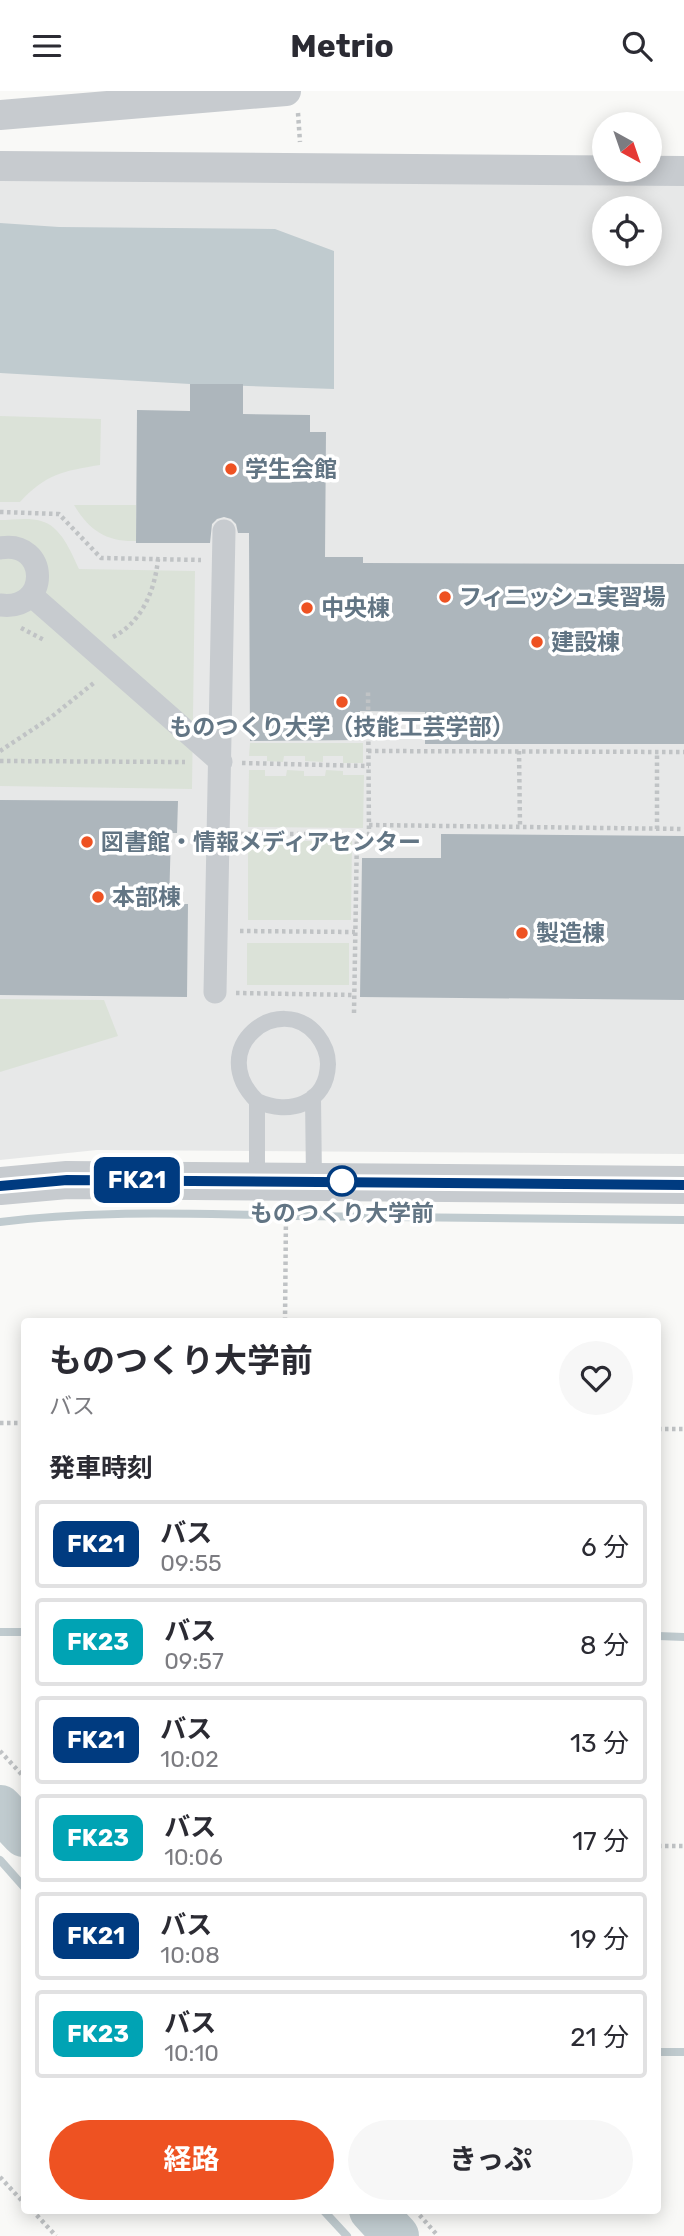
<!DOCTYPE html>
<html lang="ja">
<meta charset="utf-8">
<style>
:root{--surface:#fff;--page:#f7f7f7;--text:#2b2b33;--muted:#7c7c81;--line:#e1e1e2;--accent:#ee5222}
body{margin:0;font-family:Rubik,"Noto Sans JP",sans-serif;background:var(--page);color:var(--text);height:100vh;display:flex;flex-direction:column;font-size:26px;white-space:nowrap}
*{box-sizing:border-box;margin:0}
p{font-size:23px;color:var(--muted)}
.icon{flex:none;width:38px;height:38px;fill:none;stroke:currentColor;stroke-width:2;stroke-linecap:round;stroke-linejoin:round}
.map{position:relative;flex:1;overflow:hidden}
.details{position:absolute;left:21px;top:1227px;width:640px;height:896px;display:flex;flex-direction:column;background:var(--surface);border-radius:7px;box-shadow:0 4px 18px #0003}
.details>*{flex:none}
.badge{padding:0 14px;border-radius:10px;font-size:24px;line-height:46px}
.needle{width:46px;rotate:140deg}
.fabs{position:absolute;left:592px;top:21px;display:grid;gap:14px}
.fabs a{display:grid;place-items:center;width:70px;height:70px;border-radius:50%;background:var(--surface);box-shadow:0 4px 18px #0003;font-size:35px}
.map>.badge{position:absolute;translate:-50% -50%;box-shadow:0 0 0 4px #fff}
h2{padding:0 28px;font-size:26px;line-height:63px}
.round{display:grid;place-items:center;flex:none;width:74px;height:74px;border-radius:37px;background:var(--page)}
.headline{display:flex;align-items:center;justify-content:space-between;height:119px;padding:0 28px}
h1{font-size:33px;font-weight:700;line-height:52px}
.primary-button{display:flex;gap:14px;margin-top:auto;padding:14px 28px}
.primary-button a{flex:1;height:80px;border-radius:42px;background:var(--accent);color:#fff;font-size:28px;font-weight:700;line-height:80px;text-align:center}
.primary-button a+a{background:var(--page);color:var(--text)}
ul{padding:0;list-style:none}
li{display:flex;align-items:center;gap:21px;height:88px;margin:0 14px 10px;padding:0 14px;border:4px solid var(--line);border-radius:7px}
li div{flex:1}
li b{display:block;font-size:26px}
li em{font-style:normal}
li .badge{min-width:77px;font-weight:700;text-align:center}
header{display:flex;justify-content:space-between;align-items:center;height:91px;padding:0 28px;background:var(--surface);font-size:32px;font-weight:700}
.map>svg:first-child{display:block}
.built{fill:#e7e8e8;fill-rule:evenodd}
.green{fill:#dbe2d8}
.water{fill:#c0cbcf}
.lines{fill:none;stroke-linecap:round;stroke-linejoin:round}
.stream{stroke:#c0cbcf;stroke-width:8}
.river{stroke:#c0cbcf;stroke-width:46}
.building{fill:#adb6bc}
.path{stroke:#c0c3c5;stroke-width:4.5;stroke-dasharray:3.5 3.5;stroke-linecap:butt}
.service{stroke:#c7cbcf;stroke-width:16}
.pedestrian{stroke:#c7cbcf;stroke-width:23}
.minor{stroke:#c7cbcf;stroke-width:30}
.tertiary{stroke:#c7cbcf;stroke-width:38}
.line-casing{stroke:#fff;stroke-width:16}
.line{stroke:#003b80;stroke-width:10}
.poi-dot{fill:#ee5222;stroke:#fff;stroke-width:2.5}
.stop-dot{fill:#fff;stroke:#003b80;stroke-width:3.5}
.labels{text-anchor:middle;stroke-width:7;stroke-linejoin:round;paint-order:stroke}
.poi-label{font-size:23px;font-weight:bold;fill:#627584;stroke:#fff;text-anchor:start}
.stop-label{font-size:23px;font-weight:bold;fill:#627584;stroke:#fff}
</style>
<header><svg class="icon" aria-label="menu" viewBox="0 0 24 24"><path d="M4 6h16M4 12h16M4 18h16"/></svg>Metrio<svg class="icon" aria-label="search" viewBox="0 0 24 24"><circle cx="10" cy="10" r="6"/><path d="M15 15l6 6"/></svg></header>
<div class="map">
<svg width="684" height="2145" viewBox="0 0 684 2145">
<rect width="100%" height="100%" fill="#f9f9f7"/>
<path class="built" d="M0 87 684 93V1063L97 1059 0 1069ZM604 117H649V163H604Z"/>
<path class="green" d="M0 325 101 328 100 374C63 380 46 383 20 411H0Z
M74 414H136V450C106 451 89 439 74 414Z
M0 429C12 429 29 426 41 430 61 435 71 461 79 478L195 480 192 698 0 695Z
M250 652H363V672H343V665H323V671L305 670V665H284L283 671 267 670V665H249Z
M249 679H265V685H286L287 679 304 680V685H325L326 679 343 680V684H364L363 737 248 736Z
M248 750H352L351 829H248Z
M247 852H349V894H247Z
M0 908 104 909 118 945 0 981Z"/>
<path class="water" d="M0 132 59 136 275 138 334 160V298L190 293 0 282Z"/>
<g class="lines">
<path class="stream" d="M294 1125 684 1129
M0 1131C93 1119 186 1123 279 1124
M0 1541H24
M658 1545 684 1546
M0 1769 24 1796
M658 1961H684
M323 2119 347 2145"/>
<path class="river" d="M0 1717 24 1743
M372 2119 396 2145"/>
</g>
<path class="building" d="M190 293H243V323L310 324V341H326L325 466H363V472L684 473V653H425V621L360 620V649L250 650 249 442H238L236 433 231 428 224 426 217 428 212 433 210 452H136L137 319 190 320Z
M0 709 178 710 177 742H171L169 813H188L187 906 0 904Z
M441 743 684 745V909L360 906 362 767H441Z"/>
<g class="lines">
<path class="path" d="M298 22 300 51
M0 421 59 423 101 467 201 469
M21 537 44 549
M113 546C142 531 155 499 158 468
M0 660 50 627 95 591
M368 660 684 661
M519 660 520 736
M0 670 185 671
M242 672 369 675
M369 734 684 738
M657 738V661
M241 743H369L368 599
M240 840 355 841
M236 902 354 904
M354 922 357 743
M285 1230 286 1123
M0 1332H24
M658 1338H684
M0 1660 24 1686
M658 1755H684
M0 2086 24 2112
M32 2119 56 2145
M415 2119 438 2145"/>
<path class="service" d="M313 1006 314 1089
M257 1089V1010C204 957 280 899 317 944 324 953 328 962 328 973 327 1013 289 1025 257 1010"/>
<path class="pedestrian" d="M0 457C49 448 51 521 0 514
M31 504 221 671
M215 901 224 440"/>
<path class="minor" d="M0 24 286 0
M0 75 684 80"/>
<path class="tertiary" d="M0 1095 67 1089 684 1094"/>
</g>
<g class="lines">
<defs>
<path id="line" d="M0 1095 67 1089 684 1094"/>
</defs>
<use href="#line" class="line-casing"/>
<use href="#line" class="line"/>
</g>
<g class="poi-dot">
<circle cx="231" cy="378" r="7"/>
<circle cx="445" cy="506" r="7"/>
<circle cx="307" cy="517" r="7"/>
<circle cx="537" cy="551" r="7"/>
<circle cx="342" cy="611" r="7"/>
<circle cx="87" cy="751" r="7"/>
<circle cx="98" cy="806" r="7"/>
<circle cx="522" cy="842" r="7"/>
</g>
<circle class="stop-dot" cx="342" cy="1090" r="14"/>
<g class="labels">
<g class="poi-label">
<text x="245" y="386">学生会館</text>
<text x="459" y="514">フィニッシュ実習場</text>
<text x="321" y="525">中央棟</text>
<text x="551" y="559">建設棟</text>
<text x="342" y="644" text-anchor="middle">ものつくり大学（技能工芸学部）</text>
<text x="101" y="759">図書館・情報メディアセンター</text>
<text x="112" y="814">本部棟</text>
<text x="536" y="850">製造棟</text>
</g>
<g class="stop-label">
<text x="342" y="1130">ものつくり大学前</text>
</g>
</g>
</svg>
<div class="fabs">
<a><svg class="needle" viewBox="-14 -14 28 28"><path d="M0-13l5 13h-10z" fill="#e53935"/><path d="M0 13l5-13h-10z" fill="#7c7c81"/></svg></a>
<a><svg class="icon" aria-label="locate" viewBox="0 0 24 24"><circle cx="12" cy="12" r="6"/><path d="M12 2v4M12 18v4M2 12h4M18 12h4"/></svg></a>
</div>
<b class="badge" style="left:137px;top:1089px;background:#003b80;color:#fff">FK21</b>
<section class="details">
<div class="headline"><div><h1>ものつくり大学前</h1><p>バス</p></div><a class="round"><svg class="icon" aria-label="heart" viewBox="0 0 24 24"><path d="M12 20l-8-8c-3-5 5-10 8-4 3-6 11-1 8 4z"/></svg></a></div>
<h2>発車時刻</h2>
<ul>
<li><span class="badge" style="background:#003b80;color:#fff">FK21</span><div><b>バス</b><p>09:55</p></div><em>6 分</em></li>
<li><span class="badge" style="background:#00a3b4;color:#fff">FK23</span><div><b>バス</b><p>09:57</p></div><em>8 分</em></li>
<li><span class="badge" style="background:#003b80;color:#fff">FK21</span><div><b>バス</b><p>10:02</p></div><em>13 分</em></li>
<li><span class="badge" style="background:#00a3b4;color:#fff">FK23</span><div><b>バス</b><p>10:06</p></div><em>17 分</em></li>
<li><span class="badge" style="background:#003b80;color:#fff">FK21</span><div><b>バス</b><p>10:08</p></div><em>19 分</em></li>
<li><span class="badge" style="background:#00a3b4;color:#fff">FK23</span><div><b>バス</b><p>10:10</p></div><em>21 分</em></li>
</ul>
<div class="primary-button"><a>経路</a><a>きっぷ</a></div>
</section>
</div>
